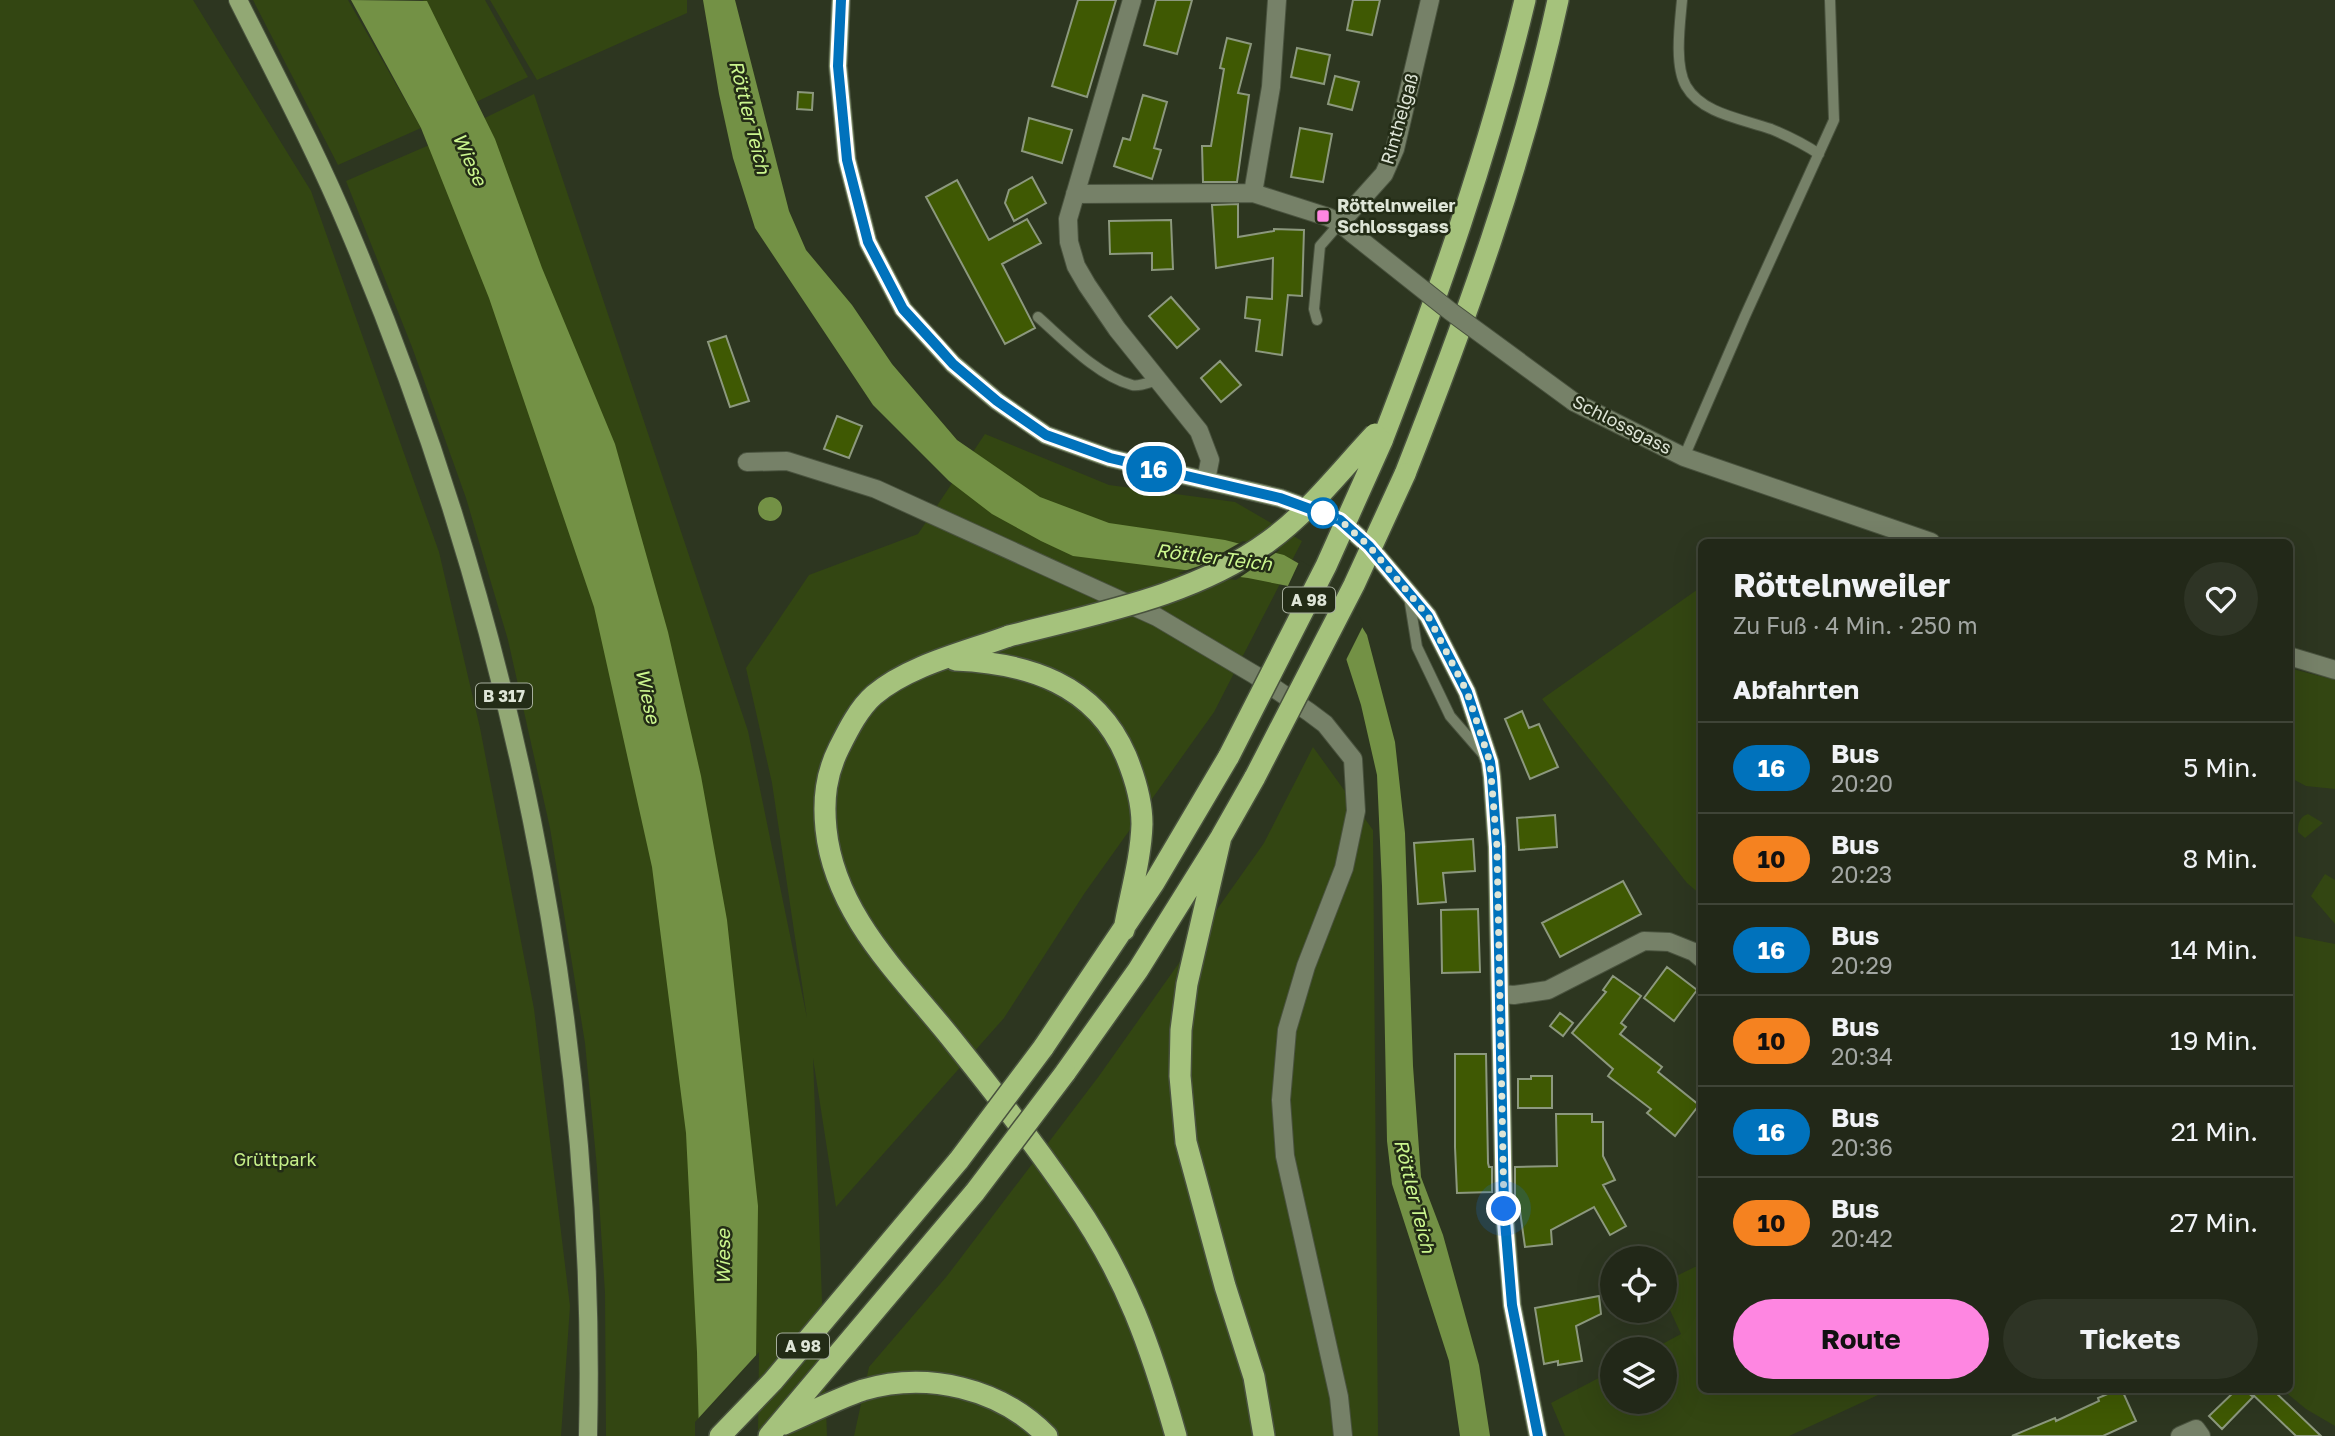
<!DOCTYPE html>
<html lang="de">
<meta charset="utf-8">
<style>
:root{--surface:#222818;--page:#2e3425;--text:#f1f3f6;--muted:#a2a6a2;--line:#3f4437;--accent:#fe86e1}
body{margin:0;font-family:"Golos Text",sans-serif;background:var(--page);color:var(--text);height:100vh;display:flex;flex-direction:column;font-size:26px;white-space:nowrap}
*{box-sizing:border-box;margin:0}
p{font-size:23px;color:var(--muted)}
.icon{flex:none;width:38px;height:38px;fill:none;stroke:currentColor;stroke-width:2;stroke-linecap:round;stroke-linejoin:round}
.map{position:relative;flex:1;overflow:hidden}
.panel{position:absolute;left:1698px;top:539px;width:595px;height:854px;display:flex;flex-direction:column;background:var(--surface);border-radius:10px;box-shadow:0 7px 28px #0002,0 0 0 2px var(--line)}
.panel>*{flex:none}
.badge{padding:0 14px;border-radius:23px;font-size:24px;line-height:46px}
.fabs{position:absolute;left:1600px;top:1246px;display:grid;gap:14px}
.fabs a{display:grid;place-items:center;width:77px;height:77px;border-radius:50%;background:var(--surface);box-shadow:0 7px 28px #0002,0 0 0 2px var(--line);font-size:35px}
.you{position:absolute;width:35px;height:35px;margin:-18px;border:5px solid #fff;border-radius:50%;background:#1a73e8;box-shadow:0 0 0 10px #1a73e833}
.map>.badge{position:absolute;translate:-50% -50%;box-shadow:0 0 0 4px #fff}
h2{padding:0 35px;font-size:26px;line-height:63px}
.round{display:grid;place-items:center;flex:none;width:74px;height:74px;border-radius:37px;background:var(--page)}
.summary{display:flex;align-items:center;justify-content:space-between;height:119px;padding:0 35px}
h1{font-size:33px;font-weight:700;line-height:52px}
.button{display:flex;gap:14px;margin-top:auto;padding:14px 35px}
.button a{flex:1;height:80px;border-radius:42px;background:var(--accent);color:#111;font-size:28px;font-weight:700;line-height:80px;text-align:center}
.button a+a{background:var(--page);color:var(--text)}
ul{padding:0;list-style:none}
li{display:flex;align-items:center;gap:21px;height:91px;padding:0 35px;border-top:2px solid var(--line)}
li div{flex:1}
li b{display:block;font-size:26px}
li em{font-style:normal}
li .badge{min-width:77px;font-weight:700;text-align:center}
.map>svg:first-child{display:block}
.green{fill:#334612}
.water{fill:#739145}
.pier{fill:#2d3620}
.building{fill:#3f5903;stroke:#8c987e;stroke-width:2}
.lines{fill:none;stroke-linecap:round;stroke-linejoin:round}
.lane-casing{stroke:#49523e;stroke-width:12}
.street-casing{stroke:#49523e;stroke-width:20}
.secondary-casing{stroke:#49523e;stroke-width:20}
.primary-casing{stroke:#49523e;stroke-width:20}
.highway-casing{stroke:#49523e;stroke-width:24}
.lane{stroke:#768168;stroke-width:10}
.street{stroke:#768168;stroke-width:18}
.secondary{stroke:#84946e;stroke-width:18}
.primary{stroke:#92a874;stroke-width:18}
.highway{stroke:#a5c27c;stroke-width:21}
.street-bridge-casing{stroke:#49523e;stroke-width:20;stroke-linecap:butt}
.highway-bridge-casing{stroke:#49523e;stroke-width:24;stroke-linecap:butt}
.street-bridge{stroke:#768168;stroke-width:18}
.highway-bridge{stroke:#a5c27c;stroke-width:21}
.line-casing{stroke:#fff;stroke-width:16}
.line{stroke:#0072bc;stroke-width:10}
.walk{stroke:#dee5d7;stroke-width:7;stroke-dasharray:0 12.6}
.poi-dot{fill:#fe86e1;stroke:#232c16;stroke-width:2.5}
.stop-dot{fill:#fff;stroke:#0072bc;stroke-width:3.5}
.labels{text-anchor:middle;stroke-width:5;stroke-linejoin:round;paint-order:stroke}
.shield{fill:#232c16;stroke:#a6ae9d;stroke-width:2}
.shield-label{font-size:16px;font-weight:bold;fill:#dee5d7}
.street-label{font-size:18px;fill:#dee5d7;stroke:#232c16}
.poi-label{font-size:18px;font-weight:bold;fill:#dee5d7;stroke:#232c16;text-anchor:start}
.park-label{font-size:18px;fill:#c5ef88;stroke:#232c16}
.water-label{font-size:19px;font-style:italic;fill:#cbf68e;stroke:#232c16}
</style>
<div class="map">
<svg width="2335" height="1436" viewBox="0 0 2335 1436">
<rect width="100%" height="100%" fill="#2d3620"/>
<path class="green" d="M0 0H193L311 191 439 552 480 728 534 1009 570 1306 561 1436H0Z
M253 0H348L421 128 338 165Z
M423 0H485L528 77 476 102Z
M490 0H687V13L537 80Z
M534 94 748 731 807 1018 772 783 746 668 809 575 918 534 985 434 1109 485 1235 502 1302 541 1214 712 1084 894 1004 1018 836 1207 813 1058 827 1436H606L605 1293 597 1168 585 1043 550 828 508 640 466 498 412 347 346 181 427 146Z
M1701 587V895L1687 883 1542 699Z
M2289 668 2335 680V789L2306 786 2289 777Z
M1313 747 1373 830 1378 1436H854L869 1367 947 1276 1099 1076 1264 843Z
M2308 814 2323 823 2305 838 2298 832C2298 824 2299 817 2308 814Z
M2325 874 2335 880V924L2311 896Z
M2289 935 2335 944V1426L2306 1409 2283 1390H2289Z
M1701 1264V1390H1889L1789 1436H1565L1551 1403 1612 1371V1402H1664V1349H1653L1681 1334 1664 1297V1282Z"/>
<path class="water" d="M351 0 427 1 495 139 542 268 615 444 668 632 701 776 727 920 758 1206 755 1436H699L697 1352 686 1133 652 867 594 607 489 298 421 128Z
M703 0H735L789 211 806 250 852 305 892 364 957 440 1040 497 1109 523 1225 540 1284 555 1336 585 1367 635 1395 742 1405 833 1413 1066 1421 1177 1443 1235 1479 1365 1490 1436H1460L1449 1361 1392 1184 1387 1141 1382 886 1377 775 1361 705 1343 649 1326 621 1288 586 1248 578 1073 556 1041 541 992 514 949 481 873 405 755 228 733 158 719 94Z
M758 509a12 12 0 1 1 24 0a12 12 0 1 1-24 0Z"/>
<path class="pier" d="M1243 541 1280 550 1236 580 1178 573 1199 566Z
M1300 560 1339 583 1364 624 1344 664 1340 650 1323 623 1286 590Z
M759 1352 758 1436H695V1422Z"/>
<path class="building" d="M1078 0H1116L1087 97 1052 86Z
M1156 0H1192L1177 54 1144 45Z
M1353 0H1380L1372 35 1347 30Z
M1227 38 1251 44 1238 93 1249 95 1237 182H1203L1202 146H1211L1224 69 1220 68Z
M1297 48 1330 55 1324 84 1291 77Z
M1335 76 1359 82 1352 110 1328 104Z
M798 92 813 93 812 110 797 109Z
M1143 95 1167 102 1154 148 1161 150 1152 179 1114 166 1123 138 1130 140Z
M1029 118 1072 130 1062 163 1022 151Z
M1300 128 1332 134 1323 182 1291 177Z
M1032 177 1046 203 1014 221 1005 203 1009 190Z
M957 180 989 240 1027 219 1041 243 1002 264 1035 328 1005 344 926 197Z
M1238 204V237L1274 231V229L1304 230 1302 296 1288 295 1282 355 1256 351 1260 320 1245 318 1247 297 1272 299 1273 258 1216 268 1212 205Z
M1171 220 1173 269 1152 270V253L1110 254 1109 221Z
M1171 297 1199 329 1177 348 1149 316Z
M726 336 749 401 730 407 708 342Z
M1220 361 1241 385 1221 402 1201 378Z
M837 416 862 426 849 458 824 449Z
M1522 711 1529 728 1539 724 1558 767 1530 779 1505 719Z
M1555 815 1557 847 1519 850 1517 818Z
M1473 839 1475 871 1443 873 1446 902 1418 904 1414 843Z
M1623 881 1641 914 1560 957 1542 923Z
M1478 909 1480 972 1442 973 1441 910Z
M1667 967 1697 990 1674 1021 1644 998Z
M1613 976 1641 996 1621 1023 1626 1027 1620 1034 1662 1067 1658 1072 1699 1105 1675 1136 1647 1113 1651 1109 1608 1076 1613 1069 1572 1033 1606 992 1603 990Z
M1560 1013 1573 1023 1563 1036 1550 1026Z
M1455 1054H1486L1488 1163 1489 1167H1492V1192L1457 1193 1455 1147Z
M1531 1076H1552V1108H1518V1079H1531Z
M1556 1114H1592V1122H1603V1156L1615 1180 1603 1185 1626 1226 1610 1235 1594 1207 1551 1230 1552 1244 1525 1247 1519 1204 1515 1205V1167L1557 1166Z
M1599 1296 1601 1314 1576 1326 1582 1361 1558 1365V1361L1544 1364 1535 1308Z
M2117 1390H2122L2136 1421 2103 1436H2012L2055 1418 2056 1421 2099 1401 2098 1398Z
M2236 1390H2245L2253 1397 2222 1429 2209 1416Z
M2248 1390H2273L2321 1436H2296Z"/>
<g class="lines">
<defs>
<path id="lane" d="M1682 0C1680 23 1674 65 1686 86 1702 114 1743 119 1771 129 1788 136 1804 144 1819 154
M1038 317C1064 340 1098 376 1132 385 1139 387 1150 382 1158 380
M1317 320 1314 309 1320 246 1340 223
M1684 457 1745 316 1834 120 1830 0
M1409 597 1417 647 1450 716 1483 754"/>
<path id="street" d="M1132 0 1068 219 1069 242 1076 266 1087 285 1117 329 1199 431 1210 460 1206 480
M1253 193 1271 87 1277 0
M1075 194 1253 193 1328 217 1340 223 1353 234
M1340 223 1384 174 1395 149 1430 0
M1574 402 1684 457 1931 542
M747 462 787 461 876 489 1157 617 1255 675 1309 712 1325 724 1353 759 1356 811 1344 868 1306 966 1287 1030 1281 1100 1285 1156 1339 1397 1343 1436
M2289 656 2335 670
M1501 994 1514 995 1548 990 1644 941 1669 942 1694 952 1701 958
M2180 1436 2196 1429 2201 1436"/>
<path id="secondary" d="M841 0 838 66 847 160 868 242 903 309 953 364 997 401 1046 435 1110 458 1280 498 1340 520 1369 546 1428 616 1467 692 1490 762 1492 777 1497 847 1504 1208 1512 1305 1538 1436"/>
<path id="primary" d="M238 0C276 76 316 151 349 230 508 605 598 1027 588 1436"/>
<path id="highway" d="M1382 441C1438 296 1489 151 1525 0
M1405 474C1466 319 1523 162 1558 0
M1009 636C966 652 909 665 874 695 859 708 848 730 839 748 826 774 823 799 826 829 835 917 904 978 955 1043 996 1094 1036 1146 1073 1200 1126 1276 1151 1347 1176 1436
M955 660C1028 663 1095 684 1126 756 1135 778 1142 800 1142 824 1141 859 1130 895 1124 930
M1221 837 1187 984 1181 1030 1180 1076 1186 1142 1225 1286 1254 1377 1264 1436
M1043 1048 1154 883 1229 756
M1065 1073 1138 970 1221 837 1255 777
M784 1424C810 1413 836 1399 863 1390 927 1371 1000 1388 1047 1436
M720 1436 773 1381 959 1160
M769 1436 975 1192"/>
</defs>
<use href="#lane" class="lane-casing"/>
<use href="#street" class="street-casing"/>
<use href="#secondary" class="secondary-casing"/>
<use href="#primary" class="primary-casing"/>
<use href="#highway" class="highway-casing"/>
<use href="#lane" class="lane"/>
<use href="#street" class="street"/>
<use href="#secondary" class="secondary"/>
<use href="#primary" class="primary"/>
<use href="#highway" class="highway"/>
<defs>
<path id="street-bridge" d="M1353 234 1450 311 1574 402"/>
<path id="highway-bridge" d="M1009 636C1098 613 1194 596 1269 541 1309 512 1341 470 1375 434
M1229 756 1326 566 1382 441
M1255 777 1354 585 1405 474
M959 1160 1043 1048
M975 1192 1065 1073"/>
</defs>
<use href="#street-bridge" class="street-bridge-casing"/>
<use href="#highway-bridge" class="highway-bridge-casing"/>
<use href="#street-bridge" class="street-bridge"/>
<use href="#highway-bridge" class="highway-bridge"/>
</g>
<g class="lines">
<defs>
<path id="line" d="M841 0 838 66 847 160 868 242 903 309 936 345 953 364 997 401 1046 435 1110 458 1280 498 1340 520 1369 546 1428 616 1467 692 1490 762 1492 777 1497 847 1504 1209 1512 1305 1538 1436"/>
</defs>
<use href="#line" class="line-casing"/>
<use href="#line" class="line"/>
<path class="walk" d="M1323 513 1340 520 1369 546 1428 616 1467 692 1490 762 1497 847 1504 1209"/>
</g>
<rect class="poi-dot" x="1316" y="209" width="14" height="14" rx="3.5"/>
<circle class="stop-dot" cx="1323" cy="513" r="14"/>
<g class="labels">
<g class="shield">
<rect x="1283" y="587.5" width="52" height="25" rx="5"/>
<rect x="476" y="683.5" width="56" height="25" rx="5"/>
<rect x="777" y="1333.5" width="52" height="25" rx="5"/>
</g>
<g class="shield-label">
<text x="1309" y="606">A 98</text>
<text x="504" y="702">B 317</text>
<text x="803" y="1352">A 98</text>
</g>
<g class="street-label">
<text transform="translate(1400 119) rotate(-74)" y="6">Rinthelgaß</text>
<text transform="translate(1622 425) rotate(27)" y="6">Schlossgass</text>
</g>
<g class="poi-label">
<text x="1337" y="212">Röttelnweiler<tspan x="1337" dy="21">Schlossgass</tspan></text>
</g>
<g class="park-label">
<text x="275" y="1166">Grüttpark</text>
</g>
<g class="water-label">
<text transform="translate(750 117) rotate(76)" y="7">Röttler Teich</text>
<text transform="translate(470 159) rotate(66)" y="7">Wiese</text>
<text transform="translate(1214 557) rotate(7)" y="7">Röttler Teich</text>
<text transform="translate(648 696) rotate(78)" y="7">Wiese</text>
<text transform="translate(1415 1196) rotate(76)" y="7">Röttler Teich</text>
<text transform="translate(723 1257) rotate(-90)" y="7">Wiese</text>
</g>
</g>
</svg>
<div class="fabs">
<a><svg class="icon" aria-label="locate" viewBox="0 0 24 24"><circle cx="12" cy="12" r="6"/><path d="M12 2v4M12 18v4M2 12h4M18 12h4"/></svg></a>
<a><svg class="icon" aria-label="layers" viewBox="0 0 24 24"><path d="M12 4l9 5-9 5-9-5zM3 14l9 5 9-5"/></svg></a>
</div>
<div class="you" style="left:1504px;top:1209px"></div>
<b class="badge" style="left:1154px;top:469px;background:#0072bc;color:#fff">16</b>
<section class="panel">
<div class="summary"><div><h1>Röttelnweiler</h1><p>Zu Fuß · 4 Min. · 250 m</p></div><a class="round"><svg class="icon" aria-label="heart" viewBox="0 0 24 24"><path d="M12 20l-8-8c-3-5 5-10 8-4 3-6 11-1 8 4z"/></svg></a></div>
<h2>Abfahrten</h2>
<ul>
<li><span class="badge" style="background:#0072bc;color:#fff">16</span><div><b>Bus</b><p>20:20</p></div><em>5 Min.</em></li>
<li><span class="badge" style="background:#f58220;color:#111">10</span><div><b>Bus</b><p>20:23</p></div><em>8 Min.</em></li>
<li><span class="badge" style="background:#0072bc;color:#fff">16</span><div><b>Bus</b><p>20:29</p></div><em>14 Min.</em></li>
<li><span class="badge" style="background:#f58220;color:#111">10</span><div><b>Bus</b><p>20:34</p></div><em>19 Min.</em></li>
<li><span class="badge" style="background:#0072bc;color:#fff">16</span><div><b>Bus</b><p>20:36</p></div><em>21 Min.</em></li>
<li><span class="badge" style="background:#f58220;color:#111">10</span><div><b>Bus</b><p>20:42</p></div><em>27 Min.</em></li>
</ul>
<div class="button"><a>Route</a><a>Tickets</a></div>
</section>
</div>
